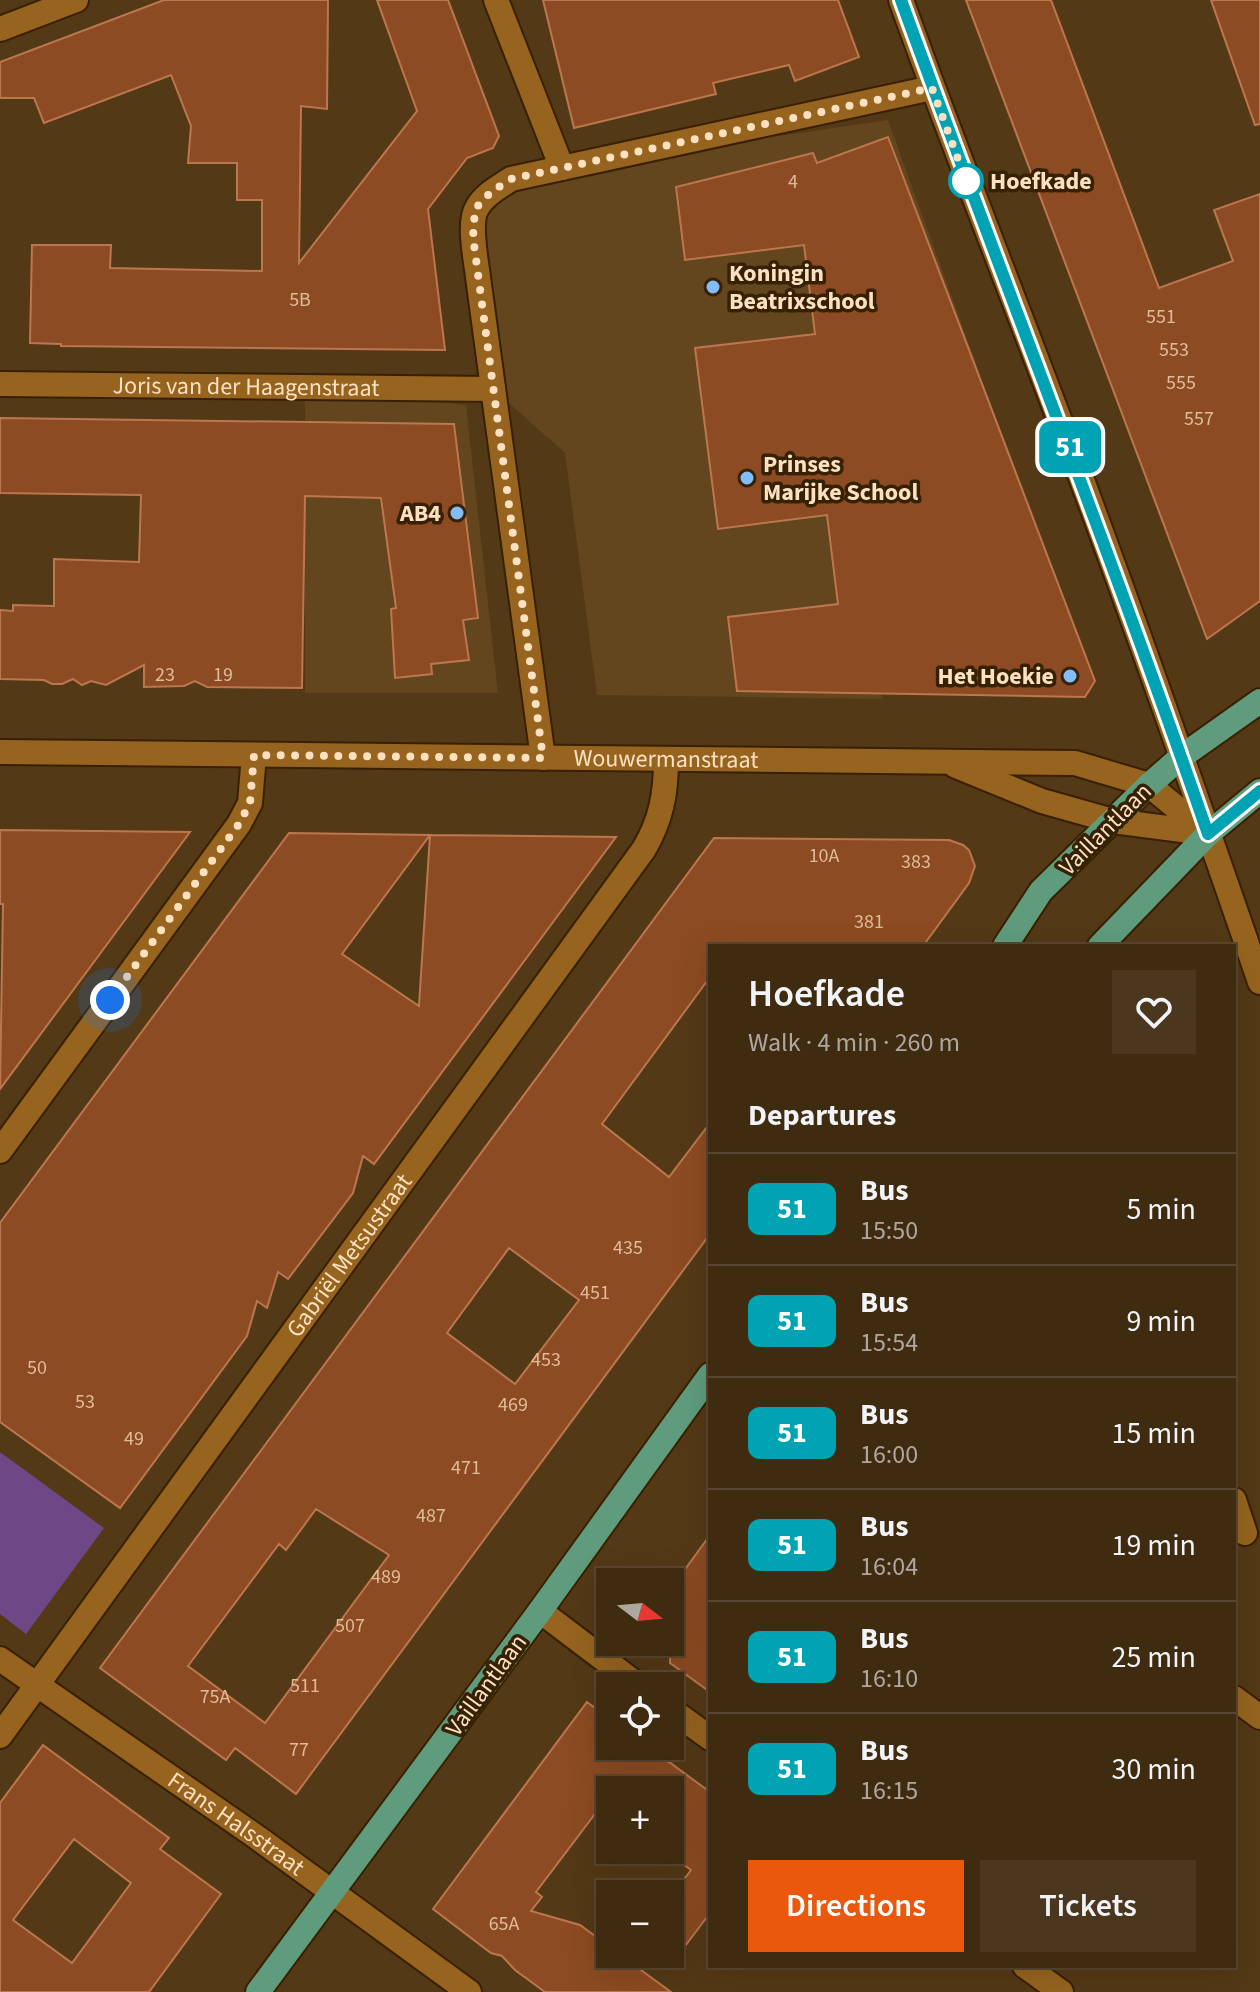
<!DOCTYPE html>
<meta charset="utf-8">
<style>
:root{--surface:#3f2b10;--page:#4a371e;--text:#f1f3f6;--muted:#ada79f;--line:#584730;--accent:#ea580c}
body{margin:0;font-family:"Source Sans 3",sans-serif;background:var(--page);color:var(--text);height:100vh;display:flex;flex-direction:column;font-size:30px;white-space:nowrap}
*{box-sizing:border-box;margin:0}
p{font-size:26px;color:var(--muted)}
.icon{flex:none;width:44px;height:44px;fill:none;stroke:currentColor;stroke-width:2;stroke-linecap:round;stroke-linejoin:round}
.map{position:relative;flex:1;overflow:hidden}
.side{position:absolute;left:708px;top:944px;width:528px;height:1024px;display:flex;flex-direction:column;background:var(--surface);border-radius:0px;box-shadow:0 8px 32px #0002,0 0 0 2px var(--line)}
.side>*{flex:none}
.badge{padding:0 16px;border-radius:12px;font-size:28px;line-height:52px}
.needle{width:52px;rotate:106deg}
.controls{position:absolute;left:596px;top:1568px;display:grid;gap:16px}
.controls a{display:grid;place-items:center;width:88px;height:88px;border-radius:0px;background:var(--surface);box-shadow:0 8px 32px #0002,0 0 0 2px var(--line);font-size:40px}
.you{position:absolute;width:40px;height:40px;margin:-20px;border:6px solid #fff;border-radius:50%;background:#1a73e8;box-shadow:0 0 0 12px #1a73e833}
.map>.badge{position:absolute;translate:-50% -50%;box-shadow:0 0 0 4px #fff}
h2{padding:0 40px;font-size:30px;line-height:72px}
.round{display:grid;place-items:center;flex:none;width:84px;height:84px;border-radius:0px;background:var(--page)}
.headline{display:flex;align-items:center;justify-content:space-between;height:136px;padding:0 40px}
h1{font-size:38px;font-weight:600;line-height:60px}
.primary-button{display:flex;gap:16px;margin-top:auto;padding:16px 40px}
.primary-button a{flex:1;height:92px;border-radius:0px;background:var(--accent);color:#fff;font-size:32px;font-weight:600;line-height:92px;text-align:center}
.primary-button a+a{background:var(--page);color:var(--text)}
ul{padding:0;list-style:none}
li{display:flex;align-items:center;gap:24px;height:112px;padding:0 40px;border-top:2px solid var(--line)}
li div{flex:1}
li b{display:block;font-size:30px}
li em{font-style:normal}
li .badge{min-width:88px;font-weight:700;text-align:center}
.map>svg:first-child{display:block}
.built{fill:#63451e}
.green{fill:#6e4787}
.building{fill:#8c4b22;stroke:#bc774e;stroke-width:2;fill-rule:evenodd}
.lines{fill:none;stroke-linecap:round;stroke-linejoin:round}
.minor-casing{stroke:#392000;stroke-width:28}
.major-casing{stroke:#392000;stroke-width:28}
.minor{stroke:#96641f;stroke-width:24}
.major{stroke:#5f9c7d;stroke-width:24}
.line-casing{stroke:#fff;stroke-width:18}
.line{stroke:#00a3b4;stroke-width:12}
.walk{stroke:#fce0c0;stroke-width:8;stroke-dasharray:0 14.4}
.stop-dot{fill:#fff;stroke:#00a3b4;stroke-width:4}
.poi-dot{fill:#82bcfa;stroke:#362105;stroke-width:3}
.labels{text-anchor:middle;stroke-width:7;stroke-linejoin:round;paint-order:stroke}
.number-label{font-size:20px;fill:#e0bb98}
.stop-label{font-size:24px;font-weight:bold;fill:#fce0c0;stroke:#362105;text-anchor:start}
.poi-label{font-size:24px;font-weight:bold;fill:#fce0c0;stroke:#362105;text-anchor:start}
.street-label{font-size:24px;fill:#fce0c0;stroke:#362105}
</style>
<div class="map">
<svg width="1260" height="1992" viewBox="0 0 1260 1992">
<rect width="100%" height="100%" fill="#543916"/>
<path class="built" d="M888 120 1007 450 853 503 882 699 597 695 565 453 493 389 473 237 491 192 562 168Z
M305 387 466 405 498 693H305Z"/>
<path class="green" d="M0 1452 104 1528 26 1634 0 1614Z"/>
<path class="building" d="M164 0H328L327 109 301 106 299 263 417 111 377 0H448L499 136 493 148 467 158 428 209 445 350 61 346V344L30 343 32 245H111L110 268 262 271V200H237V163H188L191 126 171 75 44 123 34 98H0V62Z
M543 0H838L859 57 795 81 789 65 713 83 716 94 574 128Z
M966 0H1051L1159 288 1233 261 1214 210 1260 194V601L1207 639Z
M1211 0H1260V124L1255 125Z
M888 137 1095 681 1085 697 737 691 728 617 838 604 827 515 718 529 695 348 815 334 804 245 685 260 676 187 813 153 817 163Z
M0 418 454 424 478 618 463 620 469 660 431 664 432 674 395 678 391 609 396 608 381 498 305 496 302 688 207 687 195 681 184 686 144 687V665L106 685 91 681 82 685 73 679 62 684H52L44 680 0 679V610L13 611V605L54 606V559L139 562 141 495 0 493Z
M0 830 190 832 0 1089 3 904H0Z
M289 833 430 835 342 954 419 1006 430 835 616 837 374 1164 363 1156 353 1193 288 1279 278 1272 267 1308 257 1301 247 1336 120 1508 0 1422V1223Z
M714 838 949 840 963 845 969 850 975 866 969 883 923 946H710V977L602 1124 669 1177 710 1123V1234L296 1794 235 1748 226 1760 100 1668ZM509 1248 579 1300 515 1384 447 1333ZM316 1509 389 1555 265 1723 188 1666 279 1544 286 1550Z
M710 1535V1692L670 1663V1590Z
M587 1702 610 1719V1746H645L653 1757 669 1762 710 1792V1913L670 1966V1898L691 1870 664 1850H670V1790H610V1810L601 1806 536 1892 542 1897 531 1911 580 1925 610 1947V1954H619L671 1992H545L515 1970 502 1956 491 1953 433 1909Z
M43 1745 169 1838 160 1849 221 1894 149 1992H0V1803ZM74 1839 131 1883 72 1963 13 1920Z"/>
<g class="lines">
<defs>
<g id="minor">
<path d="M496 0 562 168"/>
<path d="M901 0C952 142 1008 283 1061 424 1131 609 1196 796 1260 982"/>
<path d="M0 29 76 0"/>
<path id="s1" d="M0 384 493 389"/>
<path id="s2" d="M0 752 1075 763 1149 785 1208 834"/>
<path d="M543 758 478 277C476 260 468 222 477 208 484 195 499 187 511 179L932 88"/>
<path d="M956 766 1042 801 1113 821 1205 833"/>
<path d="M0 1151 239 824 250 803 254 755"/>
<path d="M1234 1500 1245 1533"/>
<path d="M540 1611 639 1686"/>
<path id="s3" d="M0 1659 258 1838 469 1992"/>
<path d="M1234 1698 1260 1717"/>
<path d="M670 1709 710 1738"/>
<path id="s4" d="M0 1736 644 849C661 820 666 794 666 760"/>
<path d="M1025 1966 1061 1992"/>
</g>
<path id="major" d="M1005 946 1041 891 1149 785 1181 757 1260 701
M1100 946 1208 834 1260 791
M258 1992 540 1611 710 1375"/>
</defs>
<use href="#minor" class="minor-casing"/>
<use href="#major" class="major-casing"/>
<use href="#minor" class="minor"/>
<use href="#major" class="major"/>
</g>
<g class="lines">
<defs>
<path id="line" d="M901 0C1002 278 1111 553 1208 834L1260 791"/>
</defs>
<use href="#line" class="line-casing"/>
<use href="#line" class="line"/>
<path class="walk" d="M110 1000 239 824 250 803 254 755 543 758 473 237 475 209 491 192 511 179 932 88 966 181"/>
</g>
<circle class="stop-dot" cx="966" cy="181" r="16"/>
<g class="poi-dot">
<circle cx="713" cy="287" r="8"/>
<circle cx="747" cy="478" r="8"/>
<circle cx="457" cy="513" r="8"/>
<circle cx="1070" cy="676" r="8"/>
</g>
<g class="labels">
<g class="number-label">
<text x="793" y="188">4</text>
<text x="300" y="306">5B</text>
<text x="1161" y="323">551</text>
<text x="1174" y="356">553</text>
<text x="1181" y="389">555</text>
<text x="1199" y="425">557</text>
<text x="165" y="681">23</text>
<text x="223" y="681">19</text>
<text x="824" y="862">10A</text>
<text x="916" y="868">383</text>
<text x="869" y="928">381</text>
<text x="628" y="1254">435</text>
<text x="595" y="1299">451</text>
<text x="546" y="1366">453</text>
<text x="37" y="1374">50</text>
<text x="85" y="1408">53</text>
<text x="513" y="1411">469</text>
<text x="134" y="1445">49</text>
<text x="466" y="1474">471</text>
<text x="431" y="1522">487</text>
<text x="386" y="1583">489</text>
<text x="350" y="1632">507</text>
<text x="305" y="1692">511</text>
<text x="215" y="1703">75A</text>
<text x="299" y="1756">77</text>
<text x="504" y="1930">65A</text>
</g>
<g class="stop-label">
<text x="990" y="189">Hoefkade</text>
</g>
<g class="poi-label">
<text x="729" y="281">Koningin<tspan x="729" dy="28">Beatrixschool</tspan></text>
<text x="763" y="472">Prinses<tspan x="763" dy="28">Marijke School</tspan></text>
<text x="441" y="521" text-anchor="end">AB4</text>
<text x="1054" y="684" text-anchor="end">Het Hoekie</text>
</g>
<g class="street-label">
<text dy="8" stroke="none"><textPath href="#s1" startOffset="246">Joris van der Haagenstraat</textPath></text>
<text dy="8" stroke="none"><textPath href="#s2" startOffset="666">Wouwermanstraat</textPath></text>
<text transform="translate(1105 829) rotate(-45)" y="8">Vaillantlaan</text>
<text dy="8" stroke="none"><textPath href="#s4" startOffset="594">Gabriël Metsustraat</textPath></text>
<text transform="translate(486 1685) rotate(-54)" y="8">Vaillantlaan</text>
<text dy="8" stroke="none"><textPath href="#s3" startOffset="288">Frans Halsstraat</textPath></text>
</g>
</g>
</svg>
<div class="controls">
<a><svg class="needle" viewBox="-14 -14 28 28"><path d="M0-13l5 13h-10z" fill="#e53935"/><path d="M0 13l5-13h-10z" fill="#ada79f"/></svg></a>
<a><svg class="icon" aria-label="locate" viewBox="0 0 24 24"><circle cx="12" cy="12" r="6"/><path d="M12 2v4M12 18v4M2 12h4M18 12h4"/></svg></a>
<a>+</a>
<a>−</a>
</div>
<div class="you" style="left:110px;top:1000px"></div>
<b class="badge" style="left:1070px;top:447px;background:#00a3b4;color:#fff">51</b>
<section class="side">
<div class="headline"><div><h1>Hoefkade</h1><p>Walk · 4 min · 260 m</p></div><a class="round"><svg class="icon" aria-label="heart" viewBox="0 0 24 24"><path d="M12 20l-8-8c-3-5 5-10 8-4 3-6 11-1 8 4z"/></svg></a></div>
<h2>Departures</h2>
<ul>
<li><span class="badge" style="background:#00a3b4;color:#fff">51</span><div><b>Bus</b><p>15:50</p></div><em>5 min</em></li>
<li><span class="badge" style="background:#00a3b4;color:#fff">51</span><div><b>Bus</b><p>15:54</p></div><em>9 min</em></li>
<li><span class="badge" style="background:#00a3b4;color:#fff">51</span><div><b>Bus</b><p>16:00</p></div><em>15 min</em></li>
<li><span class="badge" style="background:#00a3b4;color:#fff">51</span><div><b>Bus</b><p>16:04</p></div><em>19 min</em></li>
<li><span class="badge" style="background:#00a3b4;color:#fff">51</span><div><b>Bus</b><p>16:10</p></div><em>25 min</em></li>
<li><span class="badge" style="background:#00a3b4;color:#fff">51</span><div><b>Bus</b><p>16:15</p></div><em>30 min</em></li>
</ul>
<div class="primary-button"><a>Directions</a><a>Tickets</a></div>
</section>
</div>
